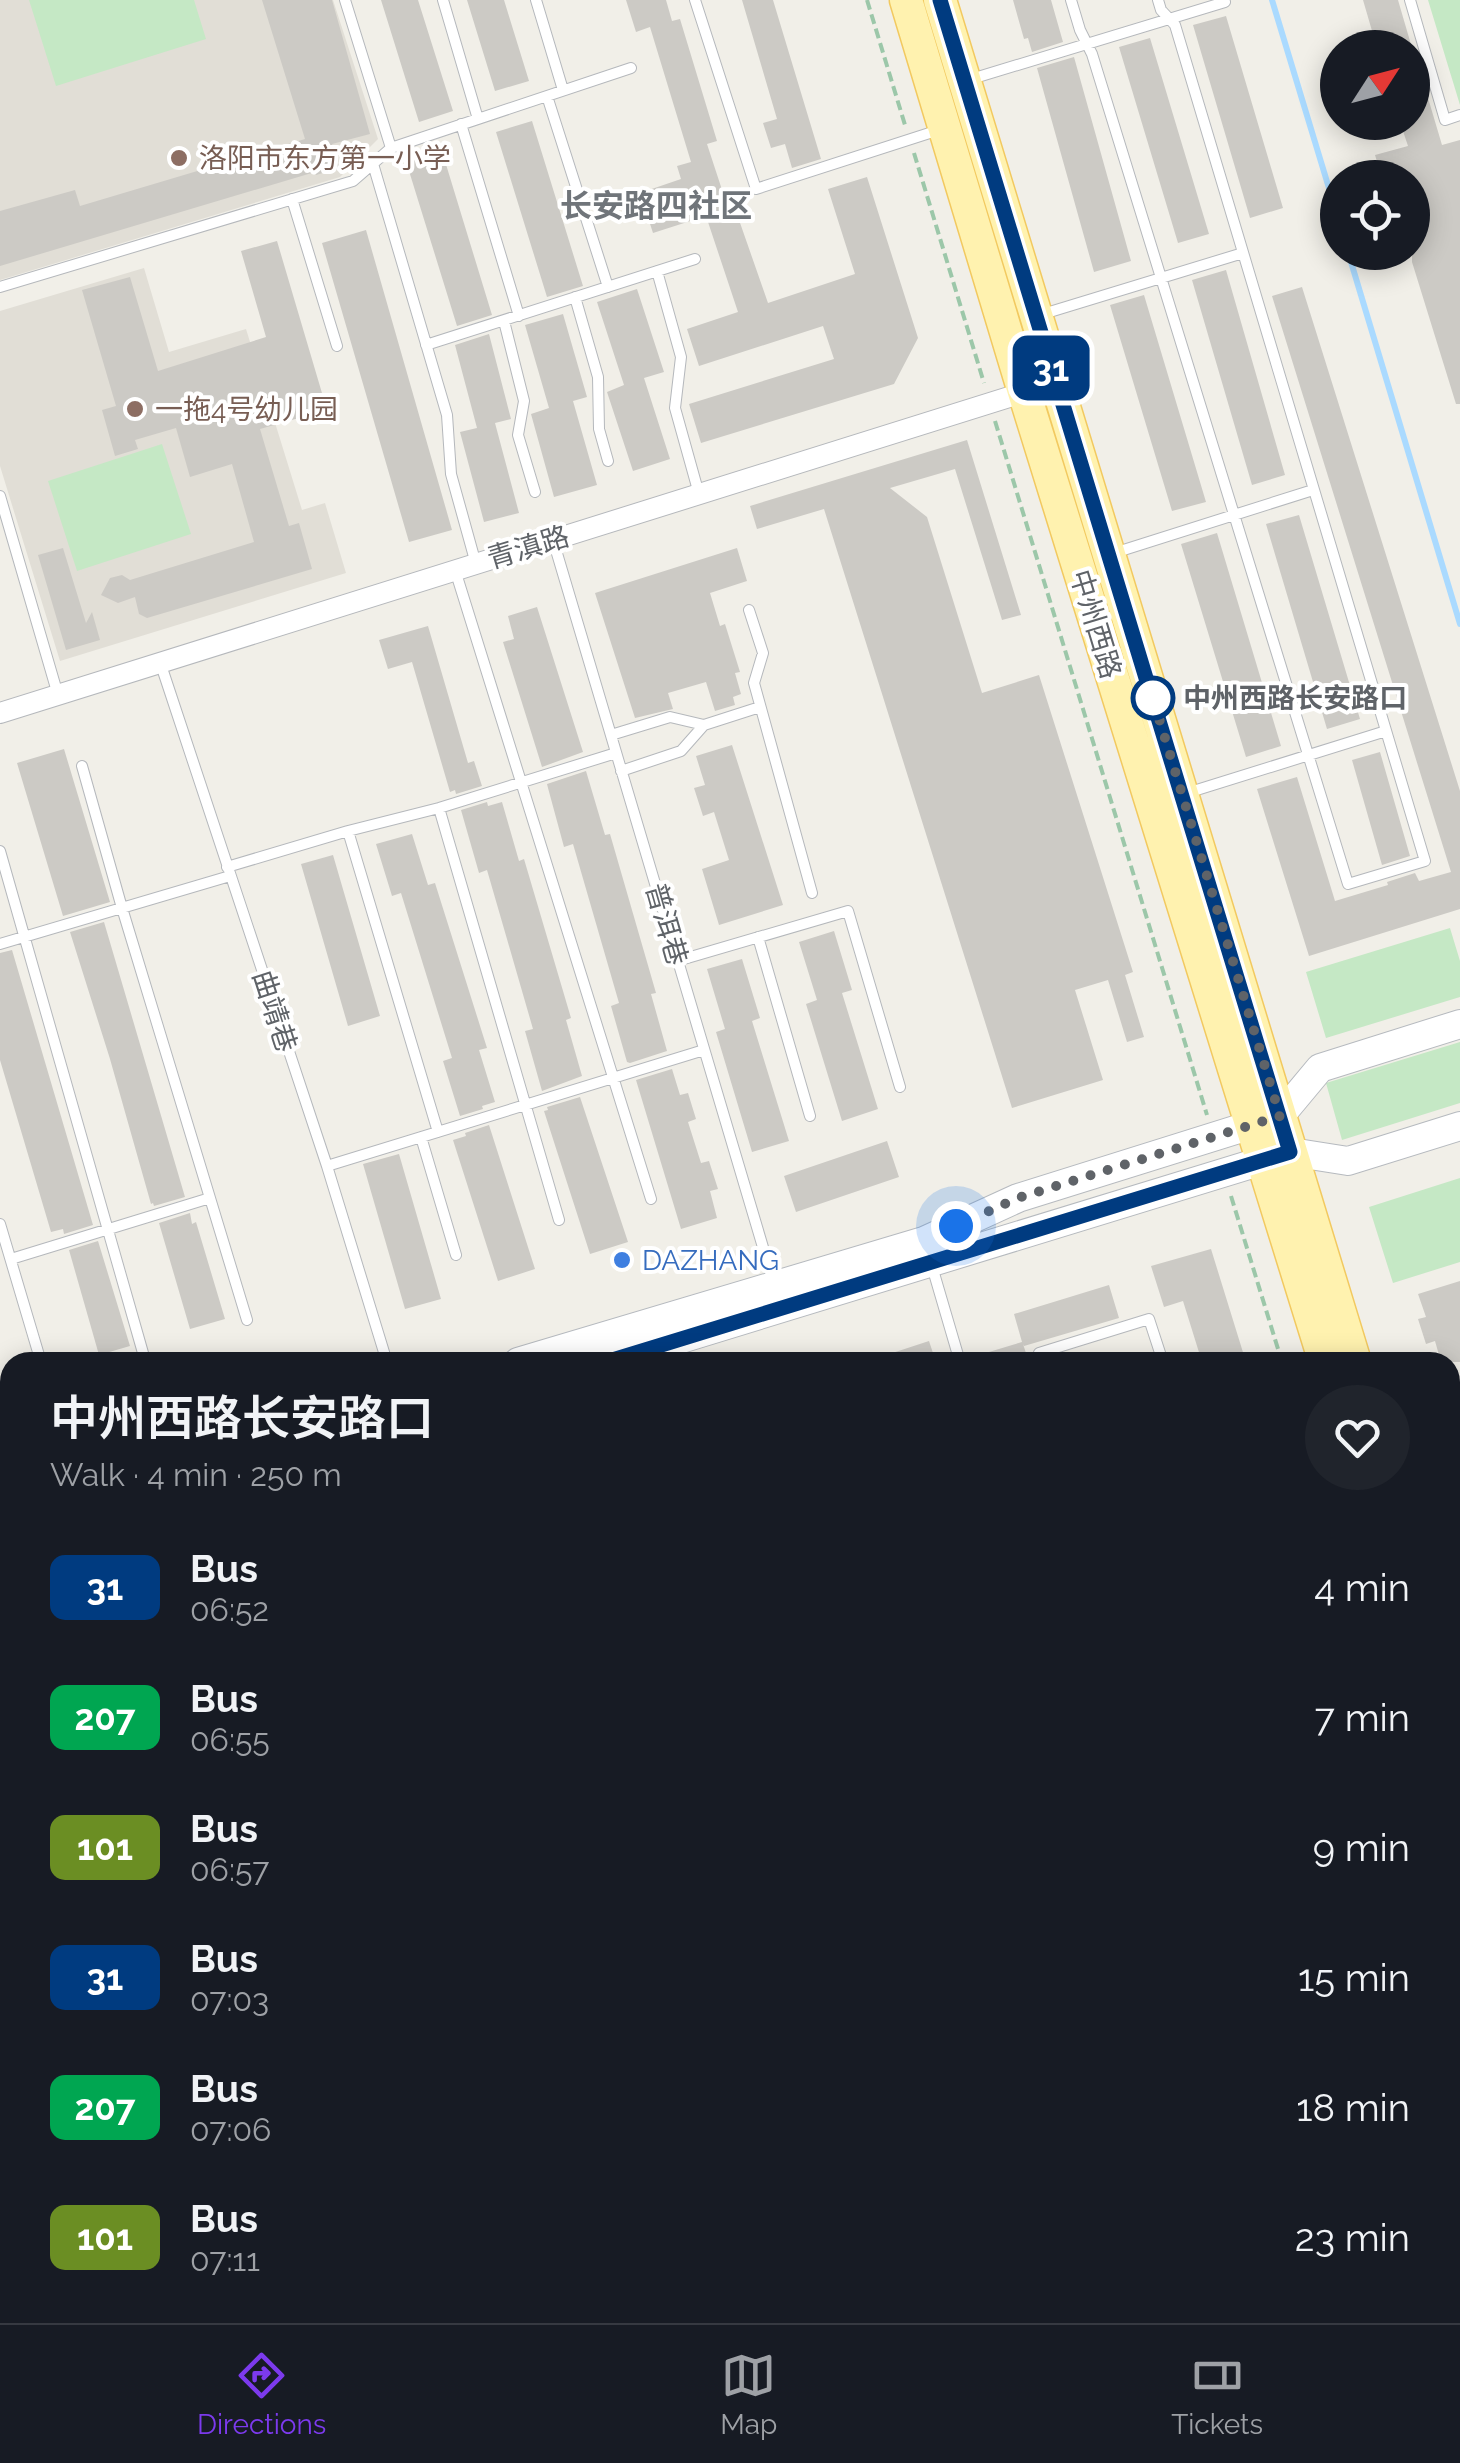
<!DOCTYPE html>
<meta charset="utf-8">
<style>
:root{--surface:#171b24;--page:#20242c;--text:#f1f3f6;--muted:#9ea1a6;--line:#363941;--accent:#7c3aed}
body{margin:0;font-family:Raleway,"Noto Sans SC",sans-serif;background:var(--page);color:var(--text);height:100vh;display:flex;flex-direction:column;font-size:38px;white-space:nowrap}
*{box-sizing:border-box;margin:0}
p{font-size:32px;color:var(--muted)}
.icon{flex:none;width:55px;height:55px;fill:none;stroke:currentColor;stroke-width:2;stroke-linecap:round;stroke-linejoin:round}
.map{position:relative;flex:1;overflow:hidden}
.sheet{position:absolute;left:0px;top:1352px;width:1460px;height:972px;display:flex;flex-direction:column;background:var(--surface);border-radius:30px 30px 0 0;box-shadow:0 5px 25px #0003}
.sheet>*{flex:none}
.badge{padding:0 20px;border-radius:15px;font-size:35px;line-height:65px}
.needle{width:65px;rotate:54deg}
.fabs{position:absolute;left:1320px;top:30px;display:grid;gap:20px}
.fabs a{display:grid;place-items:center;width:110px;height:110px;border-radius:50%;background:var(--surface);box-shadow:0 5px 25px #0003;font-size:50px}
.you{position:absolute;width:50px;height:50px;margin:-25px;border:8px solid #fff;border-radius:50%;background:#1a73e8;box-shadow:0 0 0 15px #1a73e833}
.map>.badge{position:absolute;translate:-50% -50%;box-shadow:0 0 0 5px #fff}
.round{display:grid;place-items:center;flex:none;width:105px;height:105px;border-radius:52px;background:var(--page)}
.headline{display:flex;align-items:center;justify-content:space-between;height:170px;padding:0 50px}
h1{font-size:48px;font-weight:600;line-height:75px}
ul{padding:0;list-style:none}
li{display:flex;align-items:center;gap:30px;height:130px;padding:0 50px}
li div{flex:1}
li b{display:block;font-size:38px}
li em{font-style:normal}
li .badge{min-width:110px;font-weight:700;text-align:center}
.dock{display:flex;justify-content:space-around;align-items:center;height:140px;border-top:2px solid var(--line);background:var(--surface);font-size:28px;color:var(--muted)}
.dock a{display:grid;justify-items:center;gap:5px}
.dock .selected{color:var(--accent)}
.map>svg:first-child{display:block}
.education{fill:#e1ded6}
.green{fill:#c5e8c5}
.lines{fill:none;stroke-linecap:round;stroke-linejoin:round}
.stream{stroke:#aadaff;stroke-width:6}
.building{fill:#cccac5}
.service-casing{stroke:#b5b8bc;stroke-width:12}
.minor-casing{stroke:#b5b8bc;stroke-width:22}
.secondary-casing{stroke:#b6babf;stroke-width:30}
.primary-casing{stroke:#f2c960;stroke-width:35}
.path{stroke:#9cc7a9;stroke-width:4;stroke-dasharray:10 5;stroke-linecap:butt}
.service{stroke:#fff;stroke-width:10}
.minor{stroke:#fff;stroke-width:20}
.secondary{stroke:#fff;stroke-width:28}
.primary{stroke:#fff2af;stroke-width:32}
.line-casing{stroke:#fff;stroke-width:22}
.line{stroke:#003b80;stroke-width:15}
.walk{stroke:#5f6368;stroke-width:10;stroke-dasharray:0 18}
.education-dot{fill:#8d6e63;stroke:#fff;stroke-width:4}
.stop-dot{fill:#fff;stroke:#003b80;stroke-width:5}
.shop-dot{fill:#3f7fe0;stroke:#fff;stroke-width:4}
.labels{text-anchor:middle;stroke-width:8;stroke-linejoin:round;paint-order:stroke}
.education-label{font-size:28px;fill:#785e54;stroke:#fff;text-anchor:start}
.street-label{font-size:28px;fill:#5f6368;stroke:#fff}
.stop-label{font-size:28px;font-weight:bold;fill:#5f6368;stroke:#fff;text-anchor:start}
.shop-label{font-size:28px;fill:#366cbe;stroke:#fff;text-anchor:start}
.quarter-label{font-size:32px;font-weight:bold;fill:#70757a;stroke:#fff}
</style>
<div class="map">
<svg width="1460" height="2323" viewBox="0 0 1460 2323">
<rect width="100%" height="100%" fill="#f1efe8"/>
<path class="education" d="M0 0H333L378 139 340 177 0 280Z
M144 268 169 352 246 329 302 510 325 503 346 573 60 661 0 466V311Z"/>
<path class="green" d="M29 0H194L206 39 56 86Z
M1428 0H1460V105Z
M162 444 191 534 77 571 48 481Z
M1450 928 1460 961V997L1326 1038 1306 972Z
M1460 1042V1103L1342 1140 1326 1083Z
M1460 1178V1262L1393 1283 1369 1207Z"/>
<g class="lines">
<path class="stream" d="M1272 0 1338 218
M1348 252 1460 624"/>
</g>
<path class="building" d="M262 0H332L370 134 332 144 339 168 316 175 315 172 0 266V211L75 190 80 206 305 139Z
M381 0H418L453 111 419 122Z
M467 0H504L529 81 495 91Z
M626 0H666L672 21 680 19 717 141 707 144 725 199 731 197 768 303 855 274 828 189 867 177 918 338 894 384 701 443 689 404 834 359 823 326 699 366 687 329 738 312 706 216 653 233 640 193 681 179 677 166 691 162 650 27 636 32Z
M742 0H773L821 159 792 168 785 144 771 148 763 123 777 119Z
M1013 0H1051L1063 42 1032 52 1028 38 1024 39Z
M1363 0H1398L1412 48H1377Z
M1226 16 1283 208 1250 218 1193 25Z
M1150 38 1209 234 1178 243 1119 47Z
M1074 57 1131 261 1094 272 1037 68Z
M1417 61 1442 145 1460 140V404H1456L1412 262V178H1382L1375 155 1408 146 1400 122H1412V62Z
M532 121 583 286 547 297 496 132Z
M441 148 492 315 457 326 405 158Z
M366 230 452 530 409 542 322 243Z
M277 241 327 410 260 429 289 526 299 523 312 569 147 618 139 614 135 597 118 603 101 595 110 578 122 575 130 580 254 542 232 464 190 477 176 428 135 440 138 449 115 456 102 410 116 406 82 290 130 277 158 371 266 337 241 251Z
M1226 270 1285 475 1252 485 1192 280Z
M1302 287 1460 791V909L1309 956 1257 789 1297 777 1335 901 1388 885 1387 882 1415 873 1419 881 1451 872 1272 296Z
M637 289 664 372 644 378 670 459 633 471 607 392 624 385 597 302Z
M1144 295 1206 502 1172 511 1110 305Z
M563 314 587 397 573 401 597 485 554 497 531 414 549 408 525 325Z
M489 334 511 419 495 423 519 513 484 522 460 432 477 428 455 345Z
M967 440 1021 615 1002 620 955 469 890 488 927 517 982 693 1039 675 1133 972 1125 975 1144 1037 1127 1042 1108 980 1075 990 1103 1080 1012 1108 824 509 757 529 750 506Z
M1299 515 1360 719 1327 729 1266 524Z
M1217 533 1281 746 1246 757 1181 544Z
M63 548 86 623 92 612 100 640 66 650 38 555Z
M737 548 747 581 710 593 720 626 725 624 740 672 735 673 741 694 733 697 735 705 715 711 706 682 668 693 673 709 635 718 595 593Z
M537 607 583 752 542 767 503 642 514 639 508 616Z
M428 626 468 763 474 761 482 786 456 794 455 790 450 792 412 662 388 669 379 640Z
M732 745 783 905 719 925 702 869 729 860 714 812 703 816 694 788 705 785 696 756Z
M64 749 110 902 63 916 17 763Z
M1380 752 1410 856 1382 865 1352 760Z
M586 771 605 835 610 834 656 993 651 994 667 1051 630 1063 627 1062 611 1006 619 1003 573 844 564 847 548 788 547 784Z
M487 802 488 806 502 802 519 861 524 859 571 1018 566 1020 582 1076 542 1091 525 1031 533 1029 487 870 479 873 461 810Z
M412 834 428 885 435 883 487 1048 479 1050 495 1102 482 1106 483 1109 460 1116 443 1061 452 1058 401 893 392 896 376 844Z
M333 855 380 1016 348 1026 301 864Z
M104 922 185 1197 154 1206 153 1203 151 1204 110 1059 70 932Z
M834 931 852 990 842 993 878 1109 842 1121 806 1004 817 1000 799 942Z
M12 950 93 1225 64 1234 63 1229 51 1232 0 1060V953Z
M742 959 760 1018 752 1021 789 1141 752 1152 716 1032 725 1029 707 969Z
M672 1069 680 1095 688 1093 696 1119 688 1122 701 1163 709 1161 718 1189 710 1191 717 1218 681 1229 636 1080Z
M580 1097 628 1242 590 1254 544 1111 548 1110 547 1107Z
M489 1125 535 1269 498 1281 453 1140 466 1136 465 1133Z
M887 1141 899 1177 796 1212 784 1176Z
M399 1154 441 1299 405 1309 363 1164Z
M190 1213 192 1224 196 1222 225 1319 190 1329 159 1223Z
M98 1241 130 1346 99 1355 69 1250Z
M1211 1249 1246 1362H1202L1183 1301 1164 1307 1151 1266Z
M1460 1281V1362H1441L1435 1341 1426 1344 1418 1319 1426 1317 1418 1294Z
M1109 1285 1119 1318 1024 1346 1023 1344 1029 1362H970L969 1358 1022 1342 1014 1314Z
M929 1341 936 1362H874V1359Z"/>
<g class="lines">
<defs>
<path id="service" d="M345 0 391 148
M443 0 478 119
M536 0 563 90
M695 0 756 189 942 129
M1071 0 1080 30 1092 54 1348 884 1425 861 1175 25 1161 10 1158 0
M1410 0 1445 120 1460 115
M968 80 1225 2
M547 96 608 287
M461 124 519 316
M373 164 447 415 451 474 476 564
M292 199 337 346
M657 271 681 357 675 408 699 494
M0 287 353 181 391 148 631 68
M575 297 598 377 599 429 608 461
M1043 314 1243 253
M504 321 524 401 518 435 535 492
M426 345 695 259
M0 496 58 695
M553 540 773 1281
M1114 553 1313 490
M455 570 651 1199
M749 610 763 653 754 683 812 893
M160 662 327 1166 387 1362
M704 725 760 707
M611 735 670 717 704 725 681 751 621 771
M82 766 122 908 247 1320
M1187 793 1386 731
M439 808 559 1220
M348 831 438 1132
M0 851 143 1353
M227 867 348 831 439 808 616 753
M758 937 810 1116
M0 944 230 876
M677 961 848 911 900 1087
M421 1137 456 1255
M327 1166 704 1050
M0 1224 41 1362
M11 1259 210 1198
M931 1263 960 1362
M1042 1362 1039 1353 1149 1319 1163 1362
M0 1926 10 1923
M1450 2276 1460 2308
M516 2315 519 2323
M623 2315 625 2323
M716 2315 718 2323
M1186 2315 1189 2323
M1276 2315 1278 2323
M1369 2315 1371 2323"/>
<path id="minor" d="M0 713 1035 389
M1450 1909 1460 1906
M874 2315 876 2323
M127 2323 156 2315"/>
<path id="secondary" d="M518 1362 924 1241 1018 1198 1280 1116 1320 1068 1460 1024
M606 1362 1291 1152 1348 1161 1460 1126
M0 1514 10 1511
M0 1552 10 1549
M0 1678 10 1711
M0 1766 10 1799
M169 2315 171 2323
M191 2315 193 2323"/>
<path id="primary" d="M906 0 1024 392 1325 1362
M940 0 1355 1362
M1450 1675 1460 1708
M1450 1774 1460 1807"/>
</defs>
<use href="#service" class="service-casing"/>
<use href="#minor" class="minor-casing"/>
<use href="#secondary" class="secondary-casing"/>
<use href="#primary" class="primary-casing"/>
<path class="path" d="M867 0 905 125
M914 153 984 383
M995 421 1207 1115
M1231 1196 1282 1362
M1450 1594 1460 1627
M0 1612 10 1645
M0 1838 10 1871
M1454 1927 1460 1946"/>
<use href="#service" class="service"/>
<use href="#minor" class="minor"/>
<use href="#secondary" class="secondary"/>
<use href="#primary" class="primary"/>
</g>
<g class="lines">
<defs>
<path id="line" d="M606 1362 1290 1152 940 0"/>
</defs>
<use href="#line" class="line-casing"/>
<use href="#line" class="line"/>
<path class="walk" d="M956 1226 1018 1198 1280 1116 1151 692 1153 698"/>
</g>
<g class="education-dot">
<circle cx="179" cy="158" r="10"/>
<circle cx="135" cy="409" r="10"/>
</g>
<circle class="stop-dot" cx="1153" cy="698" r="20"/>
<circle class="shop-dot" cx="622" cy="1260" r="10"/>
<g class="labels">
<g class="education-label">
<text x="199" y="168">洛阳市东方第一小学</text>
<text x="155" y="419">一拖4号幼儿园</text>
</g>
<g class="street-label">
<text transform="translate(528 547) rotate(-17)" y="10">青滇路</text>
<text transform="translate(1096 624) rotate(73)" y="10">中州西路</text>
<text transform="translate(667 924) rotate(74)" y="10">普洱巷</text>
<text transform="translate(275 1011) rotate(72)" y="10">曲靖巷</text>
</g>
<g class="stop-label">
<text x="1183" y="708">中州西路长安路口</text>
</g>
<g class="shop-label">
<text x="642" y="1270">DAZHANG</text>
</g>
<g class="quarter-label">
<text x="656" y="217">长安路四社区</text>
</g>
</g>
</svg>
<div class="fabs">
<a><svg class="needle" viewBox="-14 -14 28 28"><path d="M0-13l5 13h-10z" fill="#e53935"/><path d="M0 13l5-13h-10z" fill="#9ea1a6"/></svg></a>
<a><svg class="icon" aria-label="locate" viewBox="0 0 24 24"><circle cx="12" cy="12" r="6"/><path d="M12 2v4M12 18v4M2 12h4M18 12h4"/></svg></a>
</div>
<div class="you" style="left:956px;top:1226px"></div>
<b class="badge" style="left:1051px;top:368px;background:#003b80;color:#fff">31</b>
<section class="sheet">
<div class="headline"><div><h1>中州西路长安路口</h1><p>Walk · 4 min · 250 m</p></div><a class="round"><svg class="icon" aria-label="heart" viewBox="0 0 24 24"><path d="M12 20l-8-8c-3-5 5-10 8-4 3-6 11-1 8 4z"/></svg></a></div>
<ul>
<li><span class="badge" style="background:#003b80;color:#fff">31</span><div><b>Bus</b><p>06:52</p></div><em>4 min</em></li>
<li><span class="badge" style="background:#00a651;color:#fff">207</span><div><b>Bus</b><p>06:55</p></div><em>7 min</em></li>
<li><span class="badge" style="background:#6b8e23;color:#fff">101</span><div><b>Bus</b><p>06:57</p></div><em>9 min</em></li>
<li><span class="badge" style="background:#003b80;color:#fff">31</span><div><b>Bus</b><p>07:03</p></div><em>15 min</em></li>
<li><span class="badge" style="background:#00a651;color:#fff">207</span><div><b>Bus</b><p>07:06</p></div><em>18 min</em></li>
<li><span class="badge" style="background:#6b8e23;color:#fff">101</span><div><b>Bus</b><p>07:11</p></div><em>23 min</em></li>
</ul>
</section>
</div>
<nav class="dock">
<a class="selected"><svg class="icon" aria-label="directions" viewBox="0 0 24 24"><path d="M12 3l9 9-9 9-9-9zM9 14v-3h6M13 9l2 2-2 2"/></svg>Directions</a>
<a><svg class="icon" aria-label="map" viewBox="0 0 24 24"><path d="M3 6l6-2 6 2 6-2v14l-6 2-6-2-6 2zM9 4v14M15 6v14"/></svg>Map</a>
<a><svg class="icon" aria-label="tickets" viewBox="0 0 24 24"><path d="M3 7h18v10H3zM15 7v10"/></svg>Tickets</a>
</nav>
